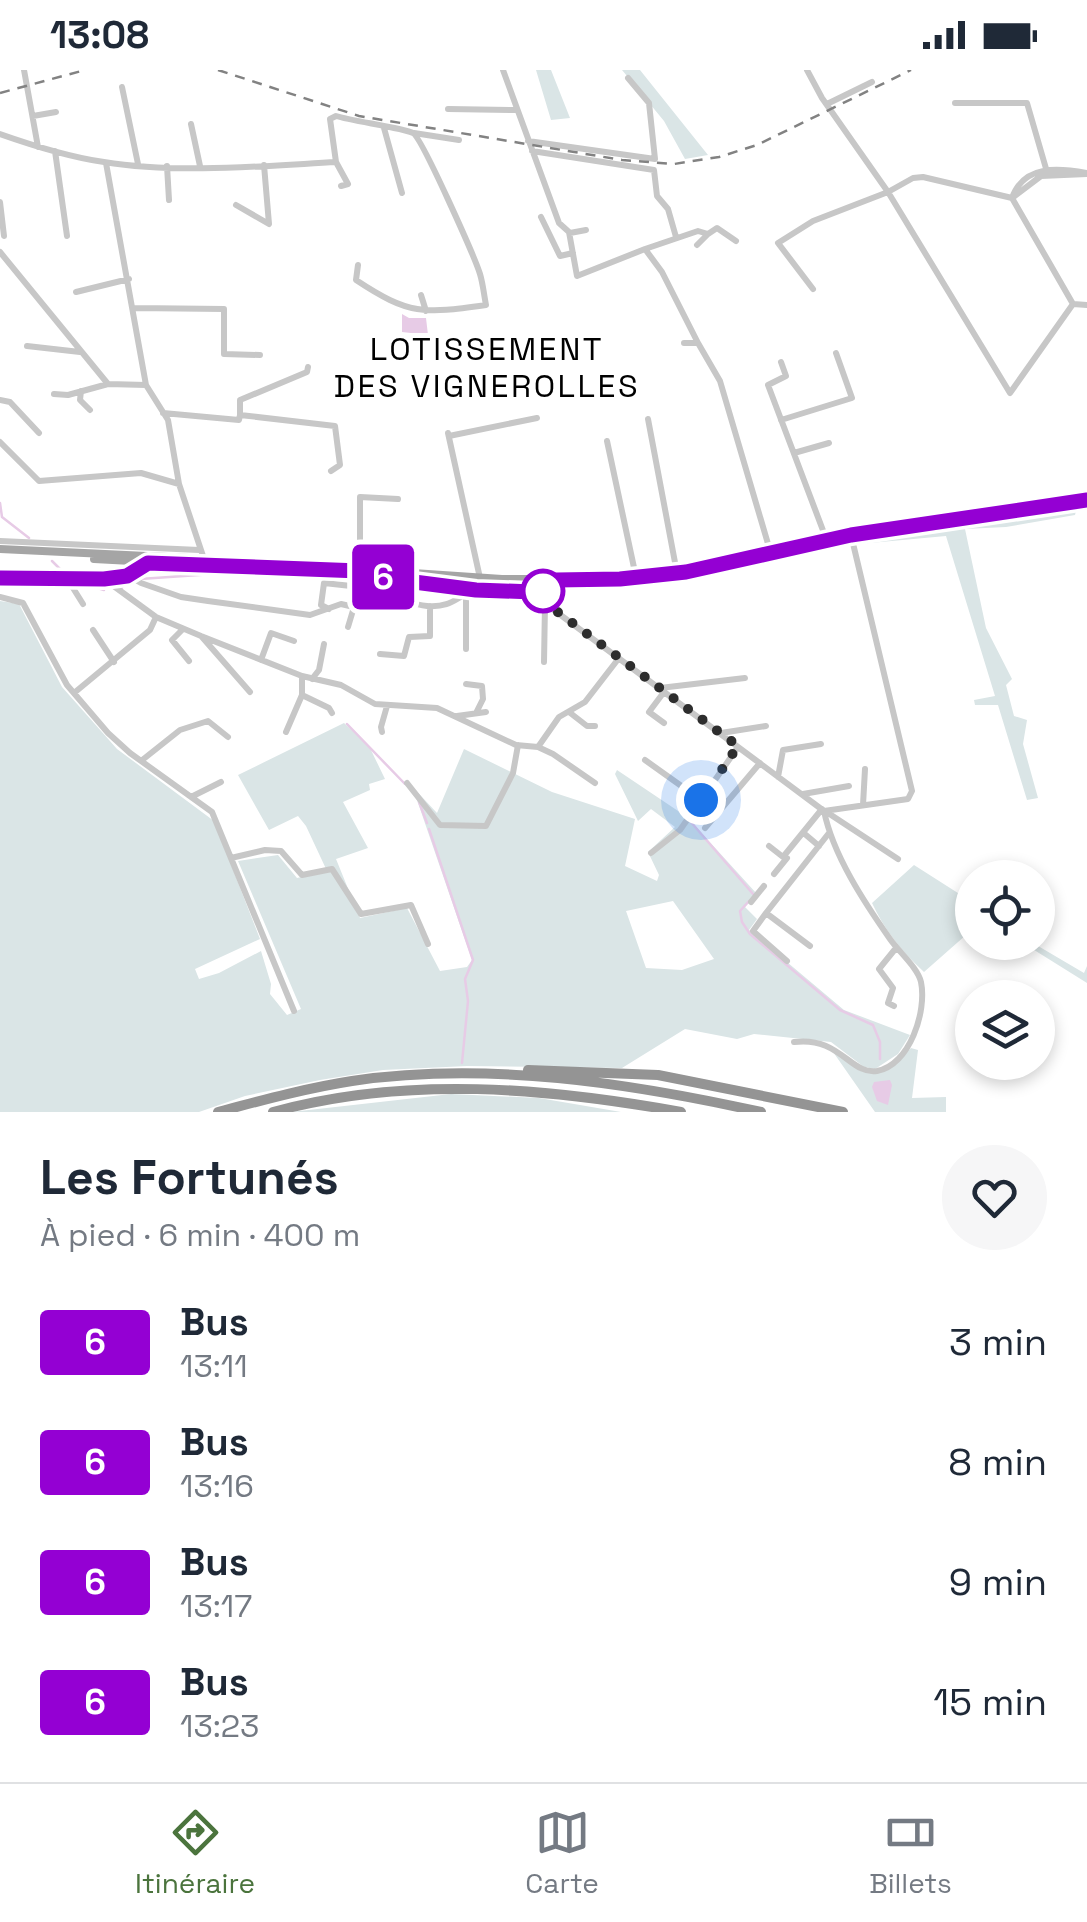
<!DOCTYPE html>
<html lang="fr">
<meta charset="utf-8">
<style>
:root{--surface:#fff;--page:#f6f6f7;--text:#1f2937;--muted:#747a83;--line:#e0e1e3;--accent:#4b743d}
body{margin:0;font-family:"Space Grotesk",sans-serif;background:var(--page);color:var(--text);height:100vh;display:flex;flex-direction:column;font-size:38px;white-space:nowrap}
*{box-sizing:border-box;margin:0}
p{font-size:32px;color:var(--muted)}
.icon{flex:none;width:55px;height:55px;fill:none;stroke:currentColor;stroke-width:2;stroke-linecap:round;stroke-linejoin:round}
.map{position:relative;height:1042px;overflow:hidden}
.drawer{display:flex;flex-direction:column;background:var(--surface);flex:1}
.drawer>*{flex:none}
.badge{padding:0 20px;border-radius:8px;font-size:35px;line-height:65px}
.controls{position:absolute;left:955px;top:790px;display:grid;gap:20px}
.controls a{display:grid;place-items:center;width:100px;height:100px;border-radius:50%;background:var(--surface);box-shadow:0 5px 15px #0003;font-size:50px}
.you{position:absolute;width:50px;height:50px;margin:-25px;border:8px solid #fff;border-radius:50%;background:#1a73e8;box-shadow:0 0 0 15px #1a73e833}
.map>.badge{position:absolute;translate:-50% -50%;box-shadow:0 0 0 5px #fff}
.round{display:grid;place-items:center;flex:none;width:105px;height:105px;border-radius:52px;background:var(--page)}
.head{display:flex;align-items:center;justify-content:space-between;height:170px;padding:0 40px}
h1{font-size:48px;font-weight:800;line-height:75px}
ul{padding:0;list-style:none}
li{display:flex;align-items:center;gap:30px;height:120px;padding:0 40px}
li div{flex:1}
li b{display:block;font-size:38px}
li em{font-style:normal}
li .badge{min-width:110px;font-weight:700;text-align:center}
.status{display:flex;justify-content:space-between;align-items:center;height:70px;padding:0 50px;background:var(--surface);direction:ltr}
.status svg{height:28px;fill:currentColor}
.dock{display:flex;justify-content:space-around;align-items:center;height:140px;border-top:2px solid var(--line);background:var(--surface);font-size:28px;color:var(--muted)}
.dock a{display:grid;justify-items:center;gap:5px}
.dock .on{color:var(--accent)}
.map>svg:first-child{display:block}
.green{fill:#dae5e6;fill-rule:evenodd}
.water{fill:#e7cbe6}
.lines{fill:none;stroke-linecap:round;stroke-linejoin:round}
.stream{stroke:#e7cbe6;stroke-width:2.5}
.minor{stroke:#c7c7c7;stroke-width:6}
.major{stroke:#a5a5a5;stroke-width:8}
.highway{stroke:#949494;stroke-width:10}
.rail{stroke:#828282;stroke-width:2.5;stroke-dasharray:10 8;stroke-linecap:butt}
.line-casing{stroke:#fff;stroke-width:22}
.line{stroke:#9400d3;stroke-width:15}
.walk{stroke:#2d2d2d;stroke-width:10;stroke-dasharray:0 18}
.stop-dot{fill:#fff;stroke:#9400d3;stroke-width:5}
.labels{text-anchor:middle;stroke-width:10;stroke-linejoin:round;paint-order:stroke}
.neighbourhood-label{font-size:32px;letter-spacing:2.5px;fill:#000;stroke:#fff}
</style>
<div class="status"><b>13:08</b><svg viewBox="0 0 49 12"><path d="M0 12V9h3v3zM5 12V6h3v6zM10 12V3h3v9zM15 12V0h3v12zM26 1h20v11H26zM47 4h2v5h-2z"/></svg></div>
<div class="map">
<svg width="1087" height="1042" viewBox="0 0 1087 1042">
<rect width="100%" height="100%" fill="#fff"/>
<path class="green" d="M536 0H551L570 48 551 50Z
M622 0H640L708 85 685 89 664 51Z
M1077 437 1075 445 1006 457 965 459 986 558 1012 609 1006 615 1014 646 1027 650 1023 674 1038 728 1027 730 998 635H975L974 630 995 626 946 466 859 474 854 470Z
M0 531 19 534 62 617 117 679 214 751 260 869 195 899 199 909 219 903 261 881 271 914 270 924 287 945 301 939 238 791 278 785 297 808 327 801 306 756 298 746 269 760 238 705 344 653 369 676 385 709 369 714 370 720 343 732 368 778 336 789 360 848 407 838 440 901 467 897 472 890 417 730 407 711 437 743 464 679 552 722 635 749 625 796 657 811 659 805 648 782 675 757 651 739 638 751 615 704 617 700 687 747 757 824 745 837 757 849 749 860 844 940 910 965 898 984 875 999 864 997 831 972 754 964 737 969 685 959 622 998 467 996 383 1000 320 1010 245 1026 199 1042H0ZM673 831 714 889 682 900 646 898 626 841Z
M914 795 972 832V864L966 865 924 902C902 882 884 859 872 833Z
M1023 873H1033L1084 903 1087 896V913Z
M911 978 918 980 912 1028 946 1027V1042H875L831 979 876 1003 901 988Z
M451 1024 539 1028 621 1042H291Z"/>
<path class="water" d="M402 244 409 248H426L428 265 402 262Z
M890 1010 892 1015 888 1035 877 1031 872 1017 874 1012Z"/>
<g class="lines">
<path class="stream" d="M0 433 2 447 29 468
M52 491 63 502 76 506
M140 509 243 502 335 506 462 523
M425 510 524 516
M84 514 104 520
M122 518V511L128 510
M347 654 405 714
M419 732 427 753
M690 751 753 824
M429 759 473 890 465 909 468 931 462 993
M749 831 740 841 742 852 750 864 840 940 873 955 880 972V989"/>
<path class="minor" d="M24 0 38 77
M503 0 559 153 569 162 577 206 645 179 662 202 698 273
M807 0 822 28 888 122 813 151 778 173 813 219
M122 17 138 94
M955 33H1027L1047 102
M827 34 872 12
M448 39 516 40
M33 46 56 42
M191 54 200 96
M384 58 402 123
M414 63 459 70
M0 64C34 76 69 87 104 92 177 104 263 96 336 92L330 49 336 46C352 51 403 58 413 63 422 68 475 188 480 204 483 214 484 225 486 235 423 244 409 245 356 210L358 195
M528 71 655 89 649 33 628 8
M55 81 67 166
M532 81 654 100 657 126 668 139 676 167
M336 92 348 114 341 116
M106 93 146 315 168 350 179 414 204 489
M167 96 169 130
M1087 103C1059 98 1024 94 1012 128L1041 106 1087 104
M923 107 1012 128 1073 234 1010 323 888 122 913 108Z
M0 132 4 166
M236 135 269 154 264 95
M541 147 560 186 573 183
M570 163 586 160
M697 175 708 164
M645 179 698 161 708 164 717 158 736 171
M0 182 108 314 146 315
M76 222 129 209
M421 225 426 241
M1073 234 1087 235
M134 238 224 239V284L260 285
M684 273H698L720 311 771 484
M27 276 80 282
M781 292 786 306 768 315 827 471
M81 321 80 330 90 340
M54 324 68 325 108 314
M0 330 10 332 39 363
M163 343 239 350 240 345
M240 345 335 356 340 395 331 401
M240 345V330L307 302 308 297
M648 349 677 503
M781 350 852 328 836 283
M448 363 480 508
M449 366 537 348
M607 371 636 507
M0 372 39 411 141 403 179 414
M794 383 829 373
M0 471 199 480
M360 500V427L398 429
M123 503 141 513 181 527 208 531 310 545 341 534 354 537C375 511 401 534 427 536 455 538 457 524 478 520 495 518 516 522 533 521L535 526 824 741 908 729 912 721 851 465
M0 508 104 509 127 506 147 494
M104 509 156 547 201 566 302 606 341 615 375 634 437 638 516 675 538 677 553 684 595 713
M68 510 83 534
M0 527 23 533 67 615 108 663 130 683 212 742 294 941
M466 527V579
M329 539 321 535 324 513 360 517 377 523
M348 557 354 537
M183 559 172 570 189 591
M93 560 114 592
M202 567 250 622
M380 584 404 586 409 567 430 566V536
M261 590 271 563 294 571
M544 592 545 534
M312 609 319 600 324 574
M466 614 482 616 483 629 476 643
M660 618 745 608
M664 622 649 642 664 653
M74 623 150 560 156 547
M302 625 329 638 332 643
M569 642 587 656H595
M457 646 486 642
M286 662 302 625V606
M382 662 381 657 387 636
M721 663 766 656
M538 677 559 647 585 632 619 588
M645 690 701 730 738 677
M141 691 180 660 208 651 228 667
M778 707 783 680 821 674
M407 713 440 755 486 756 513 703 518 675
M803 724 849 716
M191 727 221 712
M863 735 865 699
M825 741 898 789
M705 758 760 693
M806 765 819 776
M769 776 783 787 822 739
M651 783 680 760 701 730
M231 788 265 780 281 781 302 805 332 799 361 844 411 835 428 874
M774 804 787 788
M751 832 764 816
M766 843 753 861 787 891
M810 876 766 843 829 763
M894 936 888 933 893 918 879 899 896 878
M794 972C840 966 850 1005 877 1001 910 995 927 941 921 912 918 898 899 882 890 869 864 832 833 785 824 741"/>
<path class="major" d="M0 479 189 488 502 509H620L687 502 851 465 1087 430
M94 489 245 497"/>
<path class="highway" d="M528 1000 658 1005 843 1042
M218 1042C263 1030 307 1018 352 1011 487 991 630 1013 761 1042
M273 1042C406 1005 548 1018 681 1042"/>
<path class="rail" d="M218 0 359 46 622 90 674 94 719 87 757 75 911 0
M0 23 85 0"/>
</g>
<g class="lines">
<defs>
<path id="line" d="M0 508 104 509 127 506 148 493 360 501 391 509 476 520 534 522 536 526 556 510 620 509 686 502 851 465 1087 430"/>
</defs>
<use href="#line" class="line-casing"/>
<use href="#line" class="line"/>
<path class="walk" d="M543 521 536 526 738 676 701 730"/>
</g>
<circle class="stop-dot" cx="543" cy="521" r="20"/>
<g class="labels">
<g class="neighbourhood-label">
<text x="487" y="290">LOTISSEMENT<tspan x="487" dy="37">DES VIGNEROLLES</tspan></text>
</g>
</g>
</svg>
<div class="controls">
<a><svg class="icon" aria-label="locate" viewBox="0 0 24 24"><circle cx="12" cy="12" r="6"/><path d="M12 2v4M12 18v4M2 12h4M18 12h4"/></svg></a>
<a><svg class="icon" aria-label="layers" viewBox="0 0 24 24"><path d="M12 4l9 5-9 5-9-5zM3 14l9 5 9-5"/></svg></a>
</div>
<div class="you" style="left:701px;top:730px"></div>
<b class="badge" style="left:383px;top:507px;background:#9400d3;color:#fff">6</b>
</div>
<section class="drawer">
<div class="head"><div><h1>Les Fortunés</h1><p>À pied · 6 min · 400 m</p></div><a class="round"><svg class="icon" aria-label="heart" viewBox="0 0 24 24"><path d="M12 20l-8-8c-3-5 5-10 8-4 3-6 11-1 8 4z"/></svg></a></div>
<ul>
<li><span class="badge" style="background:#9400d3;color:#fff">6</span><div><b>Bus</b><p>13:11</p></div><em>3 min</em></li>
<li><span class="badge" style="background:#9400d3;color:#fff">6</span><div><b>Bus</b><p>13:16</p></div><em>8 min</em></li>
<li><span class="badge" style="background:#9400d3;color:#fff">6</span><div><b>Bus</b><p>13:17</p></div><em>9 min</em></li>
<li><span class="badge" style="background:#9400d3;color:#fff">6</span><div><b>Bus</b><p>13:23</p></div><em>15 min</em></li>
</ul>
</section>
<nav class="dock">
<a class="on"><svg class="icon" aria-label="directions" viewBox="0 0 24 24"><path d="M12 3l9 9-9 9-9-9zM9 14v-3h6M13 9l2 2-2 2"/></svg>Itinéraire</a>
<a><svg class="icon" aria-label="map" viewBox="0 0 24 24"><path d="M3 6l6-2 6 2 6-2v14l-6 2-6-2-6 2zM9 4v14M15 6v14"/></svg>Carte</a>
<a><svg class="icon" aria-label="tickets" viewBox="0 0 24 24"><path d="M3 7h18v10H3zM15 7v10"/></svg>Billets</a>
</nav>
